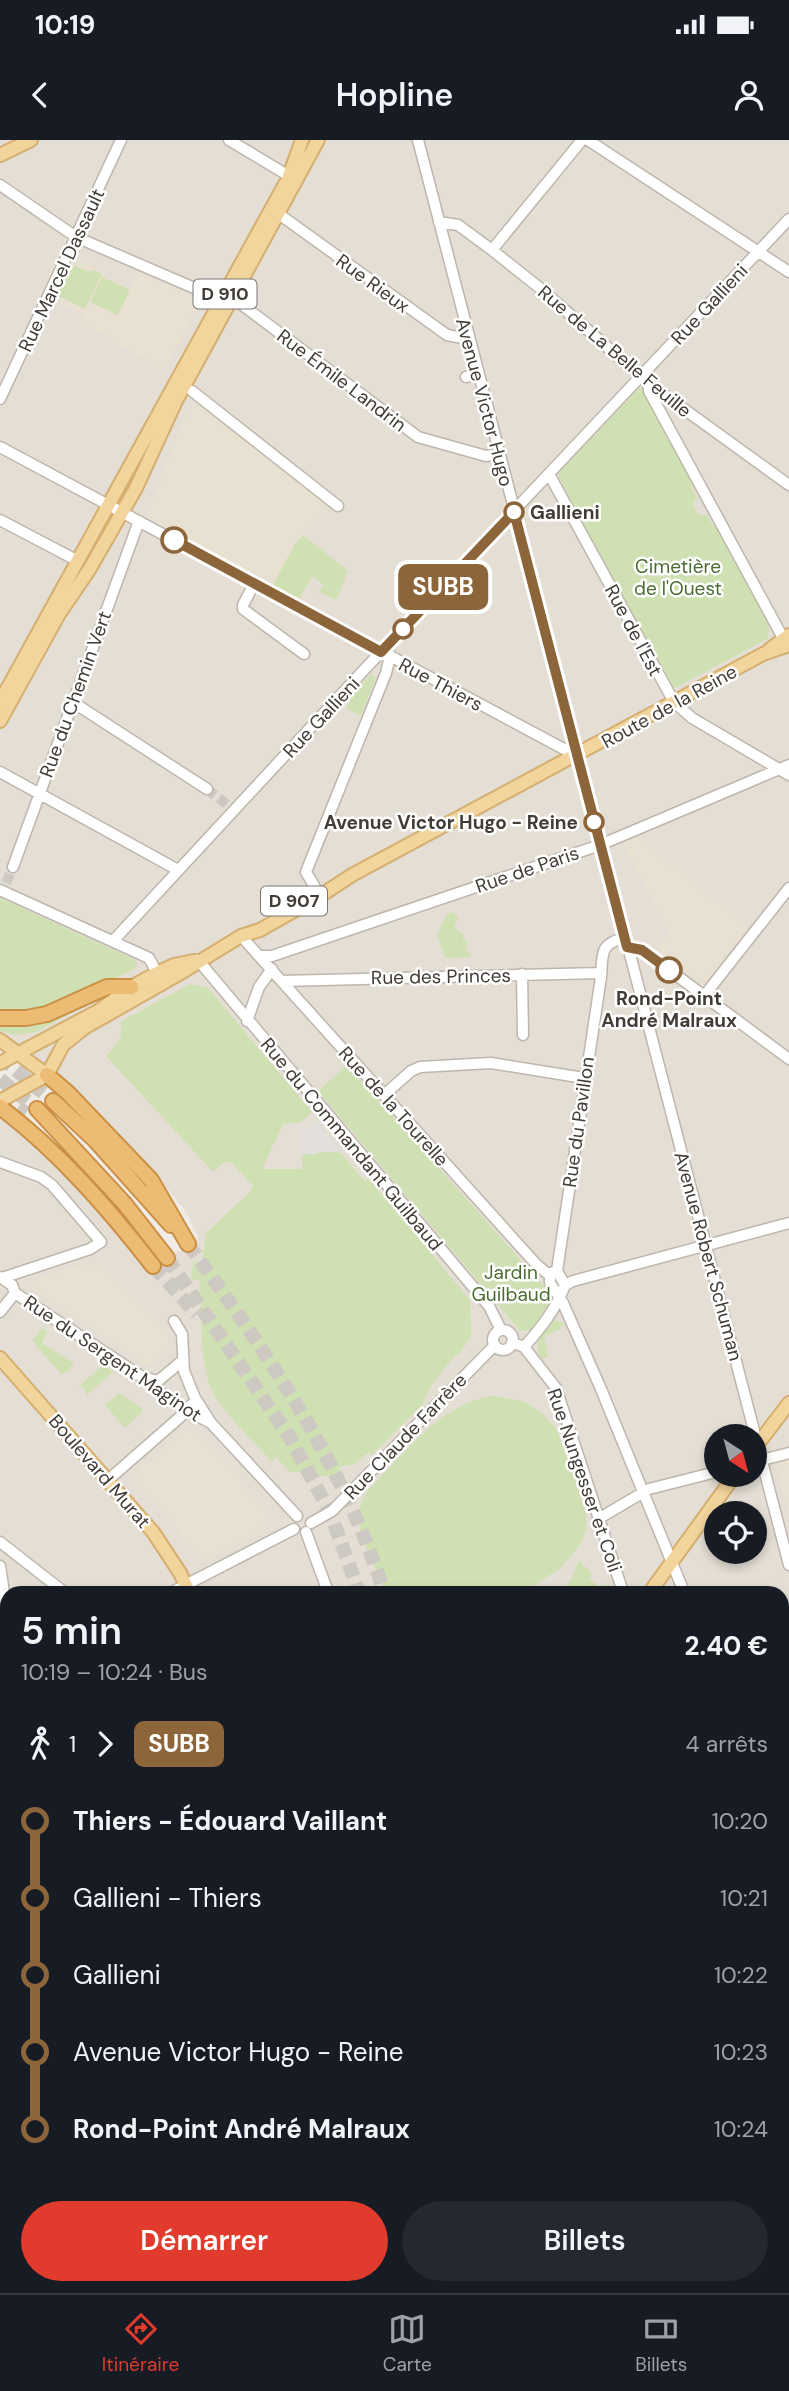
<!DOCTYPE html>
<html lang="fr">
<meta charset="utf-8">
<style>
:root{--surface:#171b24;--page:#242831;--text:#f1f3f6;--muted:#9ea1a6;--line:#363941;--accent:#e03b2c}
body{margin:0;font-family:"DM Sans",sans-serif;background:var(--page);color:var(--text);height:100vh;display:flex;flex-direction:column;font-size:26px;white-space:nowrap}
*{box-sizing:border-box;margin:0}
p{font-size:23px;color:var(--muted)}
.icon{flex:none;width:38px;height:38px;fill:none;stroke:currentColor;stroke-width:2;stroke-linecap:round;stroke-linejoin:round}
.map{position:relative;flex:1;overflow:hidden}
.drawer{position:absolute;left:0px;top:1446px;width:789px;height:709px;display:flex;flex-direction:column;background:var(--surface);border-radius:21px 21px 0 0;box-shadow:0 4px 10px #0003}
.drawer>*{flex:none}
.badge{padding:0 14px;border-radius:10px;font-size:24px;line-height:46px}
.needle{width:46px;rotate:144deg}
.fabs{position:absolute;left:704px;top:1284px;display:grid;gap:14px}
.fabs a{display:grid;place-items:center;width:63px;height:63px;border-radius:50%;background:var(--surface);box-shadow:0 4px 10px #0003;font-size:35px}
.map>.badge{position:absolute;translate:-50% -50%;box-shadow:0 0 0 4px #fff}
.legs{display:flex;align-items:center;gap:10px;height:77px;padding:0 21px;font-size:23px}
.legs p{margin-inline-start:auto}
.summary{display:flex;align-items:center;justify-content:space-between;height:119px;padding:0 21px}
h1{font-size:38px;font-weight:600;line-height:52px}
.action{display:flex;gap:14px;margin-top:auto;padding:14px 21px}
.action a{flex:1;height:80px;border-radius:42px;background:var(--accent);color:#fff;font-size:28px;font-weight:600;line-height:80px;text-align:center}
.action a+a{background:var(--page);color:var(--text)}
ul{padding:0 21px;list-style:none}
li{display:flex;align-items:center;gap:24px;height:77px;font-size:26px}
li i{display:grid;place-items:center;width:10px;height:100%;margin:0 9px;background:currentColor}
li i::after{content:'';width:18px;height:18px;margin:-9px;border:5px solid;border-radius:50%;background:var(--surface)}
li p{margin-inline-start:auto}
li:first-child i{background:linear-gradient(#0000 50%,currentColor 0)}
li:last-child i{background:linear-gradient(currentColor 50%,#0000 0)}
.status{display:flex;justify-content:space-between;align-items:center;height:49px;padding:0 35px;background:var(--surface);direction:ltr}
.status svg{height:19px;fill:currentColor}
header{display:flex;justify-content:space-between;align-items:center;height:91px;padding:0 21px;background:var(--surface);font-size:32px;font-weight:600}
.tab-bar{display:flex;justify-content:space-around;align-items:center;height:98px;border-top:2px solid var(--line);background:var(--surface);font-size:19px;color:var(--muted)}
.tab-bar a{display:grid;justify-items:center;gap:4px}
.tab-bar .active{color:var(--accent)}
.map>svg:first-child{display:block}
.residential{fill:#e4ded4;fill-rule:evenodd}
.education{fill:#e8e0d1}
.green{fill:#cfe0b2}
.parking{fill:#e2dfdd}
.lines{fill:none;stroke-linecap:round;stroke-linejoin:round}
.minor-tunnel{stroke:#cdc9c2;stroke-width:10;stroke-dasharray:10 5;stroke-linecap:butt}
.highway-tunnel{stroke:#cdc9c2;stroke-width:14;stroke-dasharray:14 7;stroke-linecap:butt}
.minor-casing{stroke:#beb6ac;stroke-width:13}
.major-casing{stroke:#d5af6f;stroke-width:16}
.highway-casing{stroke:#ca9045;stroke-width:18}
.minor{stroke:#fff;stroke-width:10}
.major{stroke:#f2d49d;stroke-width:12}
.highway{stroke:#edbc74;stroke-width:14}
.line-1-casing{stroke:#fff;stroke-width:16}
.line-1{stroke:#8d653a;stroke-width:10}
.stop-1-dot{fill:#fff;stroke:#8d653a;stroke-width:3.5}
.labels{text-anchor:middle;stroke-width:5;stroke-linejoin:round;paint-order:stroke}
.shield{fill:#fff;stroke:#7b7672;stroke-width:2}
.shield-label{font-size:18px;font-weight:bold;fill:#423c36}
.street-label{font-size:19px;fill:#423c36;stroke:#fff}
.stop-label{font-size:19px;font-weight:bold;fill:#423c36;stroke:#fff;text-anchor:start}
.park-label{font-size:19px;fill:#4b6c30;stroke:#fff}
</style>
<div class="status"><b>10:19</b><svg viewBox="0 0 49 12"><path d="M0 12V9h3v3zM5 12V6h3v6zM10 12V3h3v9zM15 12V0h3v12zM26 1h20v11H26zM47 4h2v5h-2z"/></svg></div>
<header><svg class="icon" aria-label="back" viewBox="0 0 24 24"><path d="M15 5l-7 7 7 7"/></svg>Hopline<svg class="icon" aria-label="person" viewBox="0 0 24 24"><circle cx="12" cy="8" r="4"/><path d="M4 21q1-7 8-7t8 7"/></svg></header>
<div class="map">
<svg width="789" height="2153" viewBox="0 0 789 2153">
<rect width="100%" height="100%" fill="#f0ece5"/>
<path class="residential" d="M0 0H789V2153H0V975L53 1018 150 1130 199 1098 184 1069 162 1042 82 958 0 893ZM716 1297H754V1335H716ZM716 1374H754V1412H716ZM7 1452H782V2147H7Z"/>
<path class="education" d="M73 117 104 132 103 136 130 149 138 132 200 159 201 162 164 230 112 201 113 198 81 183 84 175 53 161Z
M194 263 213 273 328 364 294 405 273 445 147 378 175 300Z
M636 695 748 787 721 822 719 821 705 843H701L657 811 670 792 622 701Z
M91 1123 104 1126 171 1199V1209L154 1224H145L31 1148 36 1139 81 1125 85 1127Z
M181 1291H194L267 1369 263 1392 209 1419 198 1417 179 1391 136 1342 138 1328 146 1321 148 1323 174 1300 172 1297Z
M789 1319V1377L776 1327 779 1322Z"/>
<path class="green" d="M70 124 89 132 94 130 102 134 85 169 56 155Z
M102 137 130 150 118 175 90 162Z
M639 248 642 249 694 345 691 347 697 358C691 363 694 370 699 375H707L713 386 716 385 769 484 767 485 770 490 767 493 769 498 673 549 559 338V333Z
M303 395 348 431 336 460 319 452 323 444 312 436 299 459 273 445 294 406Z
M371 534 376 537 361 575 346 569 353 553Z
M0 758 133 819 137 823 136 828 50 869 0 874Z
M454 772 458 779 454 788 463 793V799L468 804 465 810 471 813V817L445 818 437 795 447 774Z
M190 844 208 848 312 972 301 982 283 984 262 1029H302V1014C315 1014 327 1010 341 1013L365 1042 368 1038 470 1160 471 1196 459 1215H455L431 1246 423 1264 371 1316 370 1313 366 1314 355 1324 339 1327 340 1336H306V1332H290L275 1316 272 1322C253 1300 216 1268 208 1240 201 1215 201 1183 201 1157H199L200 1141 191 1139 193 1122 202 1123 206 1093 249 1053 253 1046 231 1022H224L213 1032 106 916C116 905 125 898 120 882Z
M107 854 36 892 14 895 0 891V882Z
M347 925 549 1152V1163L531 1190 520 1191 318 951Z
M554 1180 566 1184 560 1187 561 1189 544 1196 548 1217 543 1219 538 1213V1201Z
M42 1188 47 1191 42 1203 73 1223V1226L62 1235 32 1201Z
M103 1225 113 1232 87 1255 84 1247 79 1246Z
M119 1253 143 1269 142 1272 125 1288 105 1265Z
M496 1256 525 1262 544 1275 557 1290 586 1373V1391L579 1406 561 1428 523 1452H387C377 1433 358 1396 359 1374 359 1367 363 1360 366 1353 401 1317 442 1260 496 1256Z
M579 1420 592 1434 589 1439 598 1446 609 1444 612 1452H562L570 1442Z
M789 1513V1880L782 1885V1518Z
M782 1960 789 1961V2153H568L569 2147H782Z"/>
<path class="parking" d="M319 980 323 984 320 987 338 1008 335 1011H317V1014H302V989L310 988Z"/>
<g class="lines">
<path class="minor-tunnel" d="M207 649 234 670
M6 743 13 727"/>
<path class="highway-tunnel" d="M0 917 53 961
M0 939 37 969
M0 957 26 973
M188 1104C267 1213 343 1323 384 1452
M167 1118 289 1296 330 1372 359 1452
M153 1126 197 1174
M782 1867 789 1869"/>
<defs>
<path id="minor" d="M229 0 289 36
M418 0 789 1425
M588 0 789 132
M0 45 76 97 222 160
M283 77 447 195 468 199
M439 82 458 85 492 110 541 149 648 243 789 345
M492 110 582 0
M233 158 418 297 486 316 498 314
M466 237 478 233
M648 243 649 251 783 498
M192 251 338 366
M0 259 121 0
M0 307 577 616
M549 334 674 562 692 578 789 635
M0 380 78 421
M255 442 243 465V469L304 514
M71 561 207 649
M0 632 178 730
M13 727 139 381
M0 750 149 818 157 833 155 840
M320 756 306 732 386 533 390 516 388 511
M241 796 536 1124 549 1135
M113 801 362 532 789 79
M627 807 645 812 789 919
M260 816H272L600 705 789 625
M198 820 489 1166 501 1190
M522 834 523 895
M282 841 601 833
M704 856 789 748
M247 881 259 847 272 829
M384 955 411 931 420 927 491 923 584 938
M0 1022 41 1037 52 1045 101 1102 90 1109 2 1138
M557 1131 550 1133V1143L563 1163 601 1249 684 1452
M557 1131 601 837C603 814 599 804 624 798
M0 1137 12 1145 15 1153 142 1237C161 1256 187 1271 211 1283
M565 1145 573 1141 789 1083
M0 1172 15 1153
M174 1181 182 1194 184 1231 195 1258 211 1283 297 1376
M493 1200a10 10 0 1 1 20 0a10 10 0 1 1-20 0Z
M512 1202 524 1207 556 1248 623 1452
M524 1207C541 1188 556 1169 565 1145L557 1131
M146 1238 158 1241 182 1221
M762 1320 789 1313
M108 1340 179 1278 191 1265
M598 1379 649 1349 716 1332
M311 1383 332 1371 495 1205
M306 1392 328 1452
M0 1402 64 1452
M0 1426 7 1472
M172 1452 294 1389
M782 1507 789 1503
M782 2002 789 2001
M0 2028 7 2024
M0 2073 7 2125
M10 2147 11 2153
M139 2147 141 2153
M298 2147 300 2153
M496 2147 500 2153
M557 2153 558 2147"/>
<path id="major" d="M0 15 31 0
M289 36 302 0
M769 510 789 495
M0 562 285 44
M0 581 59 474 89 430 136 348 176 261 318 0
M0 900 47 935
M0 923 98 871 131 847 157 833 174 825 194 821
M0 961 47 935 63 905 84 888 184 831 241 796 260 790 320 756 352 735 763 514 789 505
M0 1218 153 1392 180 1433 189 1452
M754 1309 789 1263
M650 1452 735 1335
M0 1713 7 1715
M0 1732 7 1733
M782 1899 789 1894
M782 1919 789 1916
M338 2147 339 2153
M357 2147 358 2153
M405 2147 406 2153
M424 2153 431 2147
M473 2153 480 2147"/>
<path id="highway" d="M0 878H26L47 874 107 847H131
M47 935 67 952 151 1040 188 1104
M53 961 95 1000 171 1085
M0 967C59 1012 107 1067 153 1126
M37 969 124 1063 167 1118
M782 1925 787 1931
M782 1957H789"/>
</defs>
<use href="#minor" class="minor-casing"/>
<use href="#major" class="major-casing"/>
<use href="#highway" class="highway-casing"/>
<use href="#minor" class="minor"/>
<use href="#major" class="major"/>
<use href="#highway" class="highway"/>
</g>
<g class="lines">
<defs>
<path id="line-1" d="M174 400 381 512 514 372 627 807 642 810 669 830"/>
</defs>
<use href="#line-1" class="line-1-casing"/>
<use href="#line-1" class="line-1"/>
</g>
<g class="stop-1-dot">
<circle cx="514" cy="372" r="9"/>
<circle cx="174" cy="400" r="12"/>
<circle cx="403" cy="489" r="9"/>
<circle cx="594" cy="682" r="9"/>
<circle cx="669" cy="830" r="12"/>
</g>
<g class="labels">
<g class="shield">
<rect x="193.5" y="139.5" width="63" height="29" rx="5"/>
<rect x="261" y="746.5" width="66" height="29" rx="5"/>
</g>
<g class="shield-label">
<text x="225" y="160">D 910</text>
<text x="294" y="767">D 907</text>
</g>
<g class="street-label">
<text transform="translate(61 130) rotate(-65)" y="7">Rue Marcel Dassault</text>
<text transform="translate(373 143) rotate(36)" y="7">Rue Rieux</text>
<text transform="translate(709 164) rotate(-47)" y="7">Rue Gallieni</text>
<text transform="translate(615 211) rotate(40)" y="7">Rue de La Belle Feuille</text>
<text transform="translate(342 240) rotate(37)" y="7">Rue Émile Landrin</text>
<text transform="translate(485 262) rotate(75)" y="7">Avenue Victor Hugo</text>
<text transform="translate(634 490) rotate(62)" y="7">Rue de l'Est</text>
<text transform="translate(441 544) rotate(28)" y="7">Rue Thiers</text>
<text transform="translate(75 554) rotate(-70)" y="7">Rue du Chemin Vert</text>
<text transform="translate(669 566) rotate(-29)" y="7">Route de la Reine</text>
<text transform="translate(321 577) rotate(-47)" y="7">Rue Gallieni</text>
<text transform="translate(527 729) rotate(-19)" y="7">Rue de Paris</text>
<text transform="translate(441 836) rotate(-1)" y="7">Rue des Princes</text>
<text transform="translate(394 966) rotate(48)" y="7">Rue de la Tourelle</text>
<text transform="translate(578 982) rotate(-82)" y="7">Rue du Pavillon</text>
<text transform="translate(352 1004) rotate(50)" y="7">Rue du Commandant Guilbaud</text>
<text transform="translate(709 1116) rotate(75)" y="7">Avenue Robert Schuman</text>
<text transform="translate(113 1218) rotate(34)" y="7">Rue du Sergent Maginot</text>
<text transform="translate(405 1296) rotate(-46)" y="7">Rue Claude Farrère</text>
<text transform="translate(100 1331) rotate(49)" y="7">Boulevard Murat</text>
<text transform="translate(585 1340) rotate(71)" y="7">Rue Nungesser et Coli</text>
</g>
<g class="stop-label">
<text x="530" y="379">Gallieni</text>
<text x="578" y="689" text-anchor="end">Avenue Victor Hugo - Reine</text>
<text x="669" y="865" text-anchor="middle">Rond-Point<tspan x="669" dy="22">André Malraux</tspan></text>
</g>
<g class="park-label">
<text x="678" y="433">Cimetière<tspan x="678" dy="22">de l'Ouest</tspan></text>
<text x="511" y="1139">Jardin<tspan x="511" dy="22">Guilbaud</tspan></text>
</g>
</g>
</svg>
<div class="fabs">
<a><svg class="needle" viewBox="-14 -14 28 28"><path d="M0-13l5 13h-10z" fill="#e53935"/><path d="M0 13l5-13h-10z" fill="#9ea1a6"/></svg></a>
<a><svg class="icon" aria-label="locate" viewBox="0 0 24 24"><circle cx="12" cy="12" r="6"/><path d="M12 2v4M12 18v4M2 12h4M18 12h4"/></svg></a>
</div>
<b class="badge" style="left:443px;top:447px;background:#8d653a;color:#fff">SUBB</b>
<section class="drawer">
<div class="summary"><div><h1>5 min</h1><p>10:19 – 10:24 · Bus</p></div><b>2.40 €</b></div>
<div class="legs"><svg class="icon" aria-label="walk" viewBox="0 0 24 24"><circle cx="13" cy="4" r="2"/><path d="M13 8l-2 6 4 7M11 14l-3 7M7 12l3-4h3l4 4"/></svg>1<svg class="icon" aria-label="forward" viewBox="0 0 24 24"><path d="M9 5l7 7-7 7"/></svg><b class="badge" style="background:#8d653a;color:#fff">SUBB</b><p>4 arrêts</p></div>
<ul>
<li><i style="color:#8d653a"></i><b>Thiers - Édouard Vaillant</b><p>10:20</p></li>
<li><i style="color:#8d653a"></i><span>Gallieni - Thiers</span><p>10:21</p></li>
<li><i style="color:#8d653a"></i><span>Gallieni</span><p>10:22</p></li>
<li><i style="color:#8d653a"></i><span>Avenue Victor Hugo - Reine</span><p>10:23</p></li>
<li><i style="color:#8d653a"></i><b>Rond-Point André Malraux</b><p>10:24</p></li>
</ul>
<div class="action"><a>Démarrer</a><a>Billets</a></div>
</section>
</div>
<nav class="tab-bar">
<a class="active"><svg class="icon" aria-label="directions" viewBox="0 0 24 24"><path d="M12 3l9 9-9 9-9-9zM9 14v-3h6M13 9l2 2-2 2"/></svg>Itinéraire</a>
<a><svg class="icon" aria-label="map" viewBox="0 0 24 24"><path d="M3 6l6-2 6 2 6-2v14l-6 2-6-2-6 2zM9 4v14M15 6v14"/></svg>Carte</a>
<a><svg class="icon" aria-label="tickets" viewBox="0 0 24 24"><path d="M3 7h18v10H3zM15 7v10"/></svg>Billets</a>
</nav>
